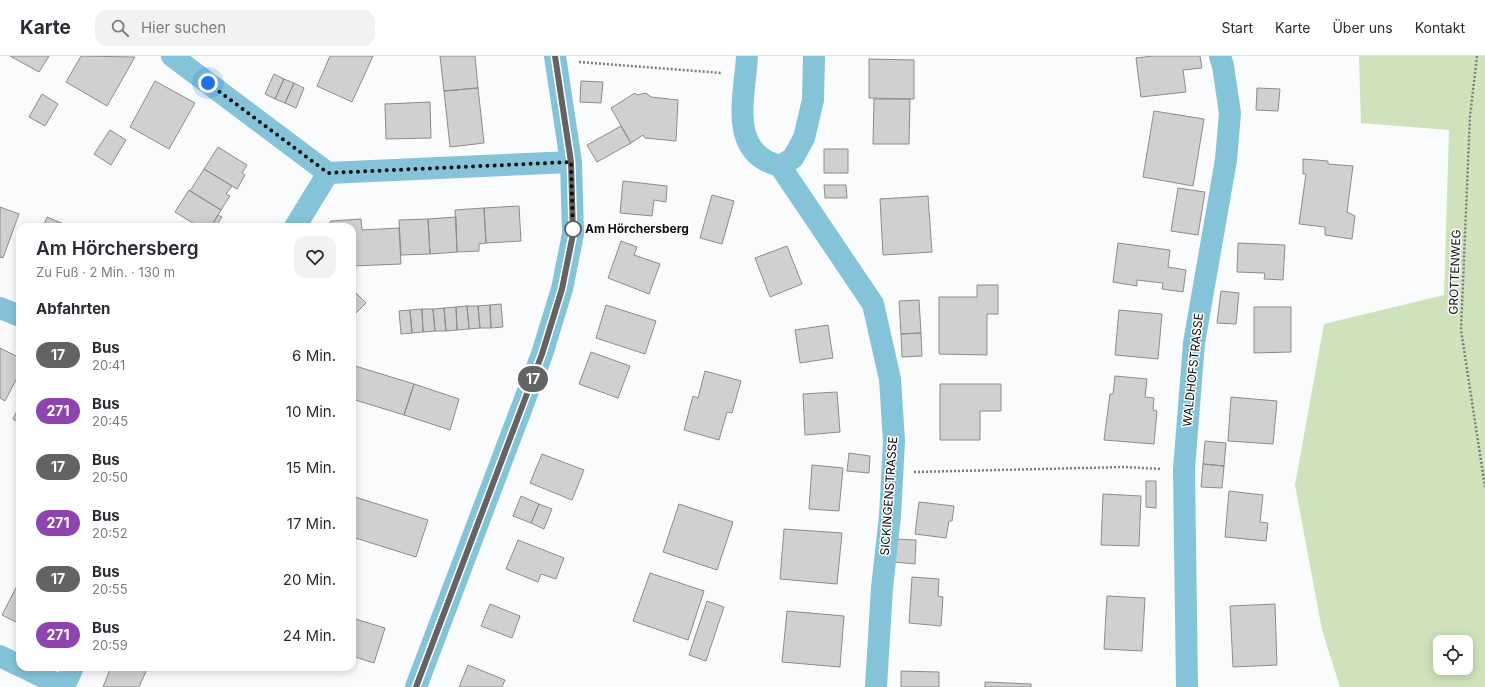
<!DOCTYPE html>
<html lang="de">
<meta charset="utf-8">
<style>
:root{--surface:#fff;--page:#f2f2f3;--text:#2b2b33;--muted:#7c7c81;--line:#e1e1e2}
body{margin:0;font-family:Inter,sans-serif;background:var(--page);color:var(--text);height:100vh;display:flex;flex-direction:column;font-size:15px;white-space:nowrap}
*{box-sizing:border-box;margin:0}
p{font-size:13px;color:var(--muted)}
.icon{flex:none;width:22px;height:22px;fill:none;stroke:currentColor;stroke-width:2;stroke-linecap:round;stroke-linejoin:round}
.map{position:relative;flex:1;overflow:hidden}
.details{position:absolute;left:16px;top:167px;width:340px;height:448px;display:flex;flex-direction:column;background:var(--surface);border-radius:12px;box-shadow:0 2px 10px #0003}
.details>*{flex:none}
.badge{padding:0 8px;border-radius:13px;font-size:14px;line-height:26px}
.controls{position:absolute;left:1433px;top:579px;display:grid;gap:8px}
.controls a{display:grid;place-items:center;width:40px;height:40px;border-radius:8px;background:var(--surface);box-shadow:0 2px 10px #0003;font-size:20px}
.you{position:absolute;width:20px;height:20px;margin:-10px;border:3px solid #fff;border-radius:50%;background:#1a73e8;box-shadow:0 0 0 6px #1a73e833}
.map>.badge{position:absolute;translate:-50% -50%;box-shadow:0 0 0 2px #fff}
h2{padding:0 20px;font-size:15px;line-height:36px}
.round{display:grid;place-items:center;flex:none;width:42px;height:42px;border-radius:12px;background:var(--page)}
.summary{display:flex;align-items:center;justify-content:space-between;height:68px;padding:0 20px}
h1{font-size:19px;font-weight:600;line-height:30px}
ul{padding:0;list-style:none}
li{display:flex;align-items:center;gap:12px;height:56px;padding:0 20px}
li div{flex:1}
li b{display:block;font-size:15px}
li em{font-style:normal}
li .badge{min-width:44px;font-weight:700;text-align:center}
header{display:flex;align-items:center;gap:24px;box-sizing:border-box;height:56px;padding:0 20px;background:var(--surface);border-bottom:1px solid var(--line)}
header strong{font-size:19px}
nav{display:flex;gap:22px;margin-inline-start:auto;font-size:14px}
.search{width:280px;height:36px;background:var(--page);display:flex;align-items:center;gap:10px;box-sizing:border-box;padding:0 14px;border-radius:12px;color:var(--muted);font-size:15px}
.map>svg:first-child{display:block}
.green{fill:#cee3bb;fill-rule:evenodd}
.building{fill:#d1d0d1;stroke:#8d8c8d}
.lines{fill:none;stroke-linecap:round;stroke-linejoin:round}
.path{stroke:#7b7c7d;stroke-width:2.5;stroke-dasharray:2 2;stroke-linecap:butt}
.street{stroke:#85c4d8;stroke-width:22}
.line-casing{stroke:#fff;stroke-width:9}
.line{stroke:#646363;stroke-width:6}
.walk{stroke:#0c0d0d;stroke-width:4;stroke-dasharray:0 7.2}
.stop-dot{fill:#fff;stroke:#646363;stroke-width:2}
.labels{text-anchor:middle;stroke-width:3;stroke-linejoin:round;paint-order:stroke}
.stop-label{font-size:12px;font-weight:bold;fill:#0c0d0d;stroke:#fff;text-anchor:start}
.street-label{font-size:12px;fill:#0c0d0d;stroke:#fff}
</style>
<header>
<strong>Karte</strong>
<div class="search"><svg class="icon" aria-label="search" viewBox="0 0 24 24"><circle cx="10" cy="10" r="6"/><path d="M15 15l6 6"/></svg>Hier suchen</div>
<nav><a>Start</a><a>Karte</a><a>Über uns</a><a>Kontakt</a></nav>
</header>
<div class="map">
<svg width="1485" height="631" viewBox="0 0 1485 631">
<rect width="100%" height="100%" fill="#fafbfc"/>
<path class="green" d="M1359 0H1485V631H1340L1322 574 1295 429 1324 268 1444 239 1449 74 1361 67ZM1440 586H1466V612H1440Z"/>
<path class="building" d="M10 0H49L39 16Z
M81 0 135 1 107 50 66 26Z
M330 0H373L352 46 317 30Z
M440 0H475L478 32 444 35Z
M1153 0H1200L1202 12 1183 14 1186 36 1141 41 1136 2Z
M869 3 914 4V43L869 42Z
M274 18 284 23 275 43 265 38Z
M284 23 294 27 285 47 275 43Z
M155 25 195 47 169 93 130 71Z
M581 25 603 26 601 47 580 46Z
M294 27 304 32 296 52 285 47Z
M478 32 484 87 450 91 444 35Z
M1257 32 1280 33 1278 55 1256 54Z
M635 37 637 39 646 37 651 41 678 44 676 85 645 82 643 79 631 87 611 52Z
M42 38 58 48 45 70 29 61Z
M874 43H910L909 88H873Z
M430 46 431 82 386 83 385 48Z
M1154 55 1204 63 1193 130 1143 121Z
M621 70 631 87 597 106 587 89Z
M110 74 126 84 111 109 94 98Z
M218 91 247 109 242 117 245 119 237 133 204 113Z
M824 93H848V117H824Z
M1303 103 1328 105V108L1353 110 1347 156 1355 160 1352 183 1325 179V171L1299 168 1306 118H1303Z
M204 113 232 130 226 138 230 140 221 154 190 135Z
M623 125 667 130 666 146 654 144 652 160 620 157Z
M824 129H846L847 142H825Z
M1178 132 1205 136 1198 179 1171 175Z
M189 134 221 154 211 171H199L175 156Z
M712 139 734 145 722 188 700 182Z
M928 140 932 196 883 199 880 143Z
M519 150 521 185 486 187 484 152Z
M0 151 19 158 3 202 0 201Z
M484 152 486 187 479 188V195L457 196 455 154Z
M218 159 222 161 218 167 224 171H211Z
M47 161 71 171H43Z
M456 161 457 196 430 198 428 163Z
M361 163 362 174 399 172 401 208 352 210V171H325L331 165Z
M428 163 430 198 401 199 399 164Z
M621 185 637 191 634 199 660 208 649 238 608 222Z
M1118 187 1170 194 1168 211 1186 214 1183 236 1162 233 1163 227 1137 224V230L1113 226Z
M1238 187 1285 189 1283 224 1264 223 1265 217 1237 216Z
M787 190 802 228 770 241 755 202Z
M977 229H998V258H987V299L939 298V241H977Z
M353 234 366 247 352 261V235Z
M1221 235 1239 237 1236 268 1217 267Z
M919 244 921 277 901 278 899 245Z
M501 248 503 271 491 272 490 249Z
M490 249 491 272H480L478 250Z
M606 249 656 265 645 298 596 282Z
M467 250 469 273 457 274 456 251Z
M467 250H478L480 272 469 273Z
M456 251 457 274 446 275 444 252Z
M1254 251H1291V296L1254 297Z
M444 252 446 275H435L433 253Z
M422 253 423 276 412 277 410 254Z
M422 253H433L435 275 423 276Z
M410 254 412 277 401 278 399 255Z
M1119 254 1162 258 1158 303 1115 299Z
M828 269 833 302 800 307 795 274Z
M921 277 922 300 902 301 901 278Z
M0 292 20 302V316L5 345 0 342Z
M591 296 630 310 618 342 579 328Z
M352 309 414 328 404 359 352 343Z
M705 315 741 325 732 357 727 356 719 384 684 374 693 340 698 342Z
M1115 320 1147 323 1145 341 1154 342 1153 354 1157 355 1154 388 1104 384 1110 338H1113Z
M414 328 459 343 450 374 404 359Z
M940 328H1001V355H980V384H940Z
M837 336 840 376 805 379 803 338Z
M1231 341 1277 345 1273 388 1228 385Z
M20 349V367L13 363Z
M1205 385 1226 387 1224 410 1203 408Z
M849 397 870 400 869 417 847 415Z
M542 398 584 414 572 444 530 427Z
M1203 408 1224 410 1222 432 1201 431Z
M812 409 843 412 839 455 809 453Z
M1146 425H1156V452L1146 451Z
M1229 435 1263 439 1260 466 1268 467 1266 485 1225 481Z
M1103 438 1141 440 1139 490 1101 489Z
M352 440 428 464 416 501 352 481Z
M521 440 539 448 531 467 513 460Z
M919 446 954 450 952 465H949L946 482 915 478Z
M539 448 552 453 544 473 531 467Z
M679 448 733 466 717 514 663 496Z
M784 473 842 477 837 528 780 523Z
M896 483 916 484 915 508 894 506Z
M518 484 564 502 556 523 541 518 538 526 506 513Z
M650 517 704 535 688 584 633 565Z
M912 521 939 523 938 540 943 541 941 570 909 567Z
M20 524V568L2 559Z
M1107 540 1145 542 1142 595 1104 593Z
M707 545 724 551 706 605 689 599Z
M490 548 520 560 512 582 481 570Z
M1275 548 1277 609 1233 611 1230 550Z
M787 555 844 560 840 611 782 606Z
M352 562 385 572 374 607 352 600Z
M468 609 505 624 502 631H459Z
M111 611H148L139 631H103Z
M901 615 939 616V631H901Z
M985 626 1031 628V631H985Z"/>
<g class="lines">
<path class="path" d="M1477 0 1470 60 1461 274 1485 431
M579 6 722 17
M914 416 1125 411 1161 413"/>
<path class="street" d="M172 0 328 117
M747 0C745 40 727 97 780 110L793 102 804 82 813 44 814 0
M780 110 873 248 890 323 894 385 890 460 882 532 876 631
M328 117 571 106
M295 171 328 117
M0 252 20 260
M0 600 20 610
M23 611 63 631
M64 631 73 611
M416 631 542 298 562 233 573 178 571 106 555 0
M1187 631 1184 413 1194 287 1226 104 1230 57 1223 10 1220 0"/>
</g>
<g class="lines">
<defs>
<path id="line" d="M416 631 542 298 562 233 573 178 571 106 555 0"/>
</defs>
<use href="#line" class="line-casing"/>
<use href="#line" class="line"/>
<path class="walk" d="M208 27 328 117 571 106 573 178V173"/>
</g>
<circle class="stop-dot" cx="573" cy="173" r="8"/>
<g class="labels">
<g class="stop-label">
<text x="585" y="177">Am Hörchersberg</text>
</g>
<g class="street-label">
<text transform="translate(1455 216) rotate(-88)" y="4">GROTTENWEG</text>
<text transform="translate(1193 314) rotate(-84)" y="4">WALDHOFSTRASSE</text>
<text transform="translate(889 440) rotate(-86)" y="4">SICKINGENSTRASSE</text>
</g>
</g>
</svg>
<div class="controls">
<a><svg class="icon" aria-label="locate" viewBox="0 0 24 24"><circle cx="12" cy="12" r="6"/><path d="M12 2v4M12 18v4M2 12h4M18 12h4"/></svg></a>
</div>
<div class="you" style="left:208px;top:27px"></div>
<b class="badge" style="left:533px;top:323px;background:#646363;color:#fff">17</b>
<section class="details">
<div class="summary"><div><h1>Am Hörchersberg</h1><p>Zu Fuß · 2 Min. · 130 m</p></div><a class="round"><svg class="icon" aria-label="heart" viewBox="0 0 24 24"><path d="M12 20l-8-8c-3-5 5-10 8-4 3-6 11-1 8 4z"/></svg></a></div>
<h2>Abfahrten</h2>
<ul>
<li><span class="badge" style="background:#646363;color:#fff">17</span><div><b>Bus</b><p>20:41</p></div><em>6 Min.</em></li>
<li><span class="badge" style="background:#8e44ad;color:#fff">271</span><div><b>Bus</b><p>20:45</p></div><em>10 Min.</em></li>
<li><span class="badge" style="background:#646363;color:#fff">17</span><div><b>Bus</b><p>20:50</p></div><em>15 Min.</em></li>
<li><span class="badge" style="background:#8e44ad;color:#fff">271</span><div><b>Bus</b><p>20:52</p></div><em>17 Min.</em></li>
<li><span class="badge" style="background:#646363;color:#fff">17</span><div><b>Bus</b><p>20:55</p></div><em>20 Min.</em></li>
<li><span class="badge" style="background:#8e44ad;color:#fff">271</span><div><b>Bus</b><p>20:59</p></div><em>24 Min.</em></li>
</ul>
</section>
</div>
